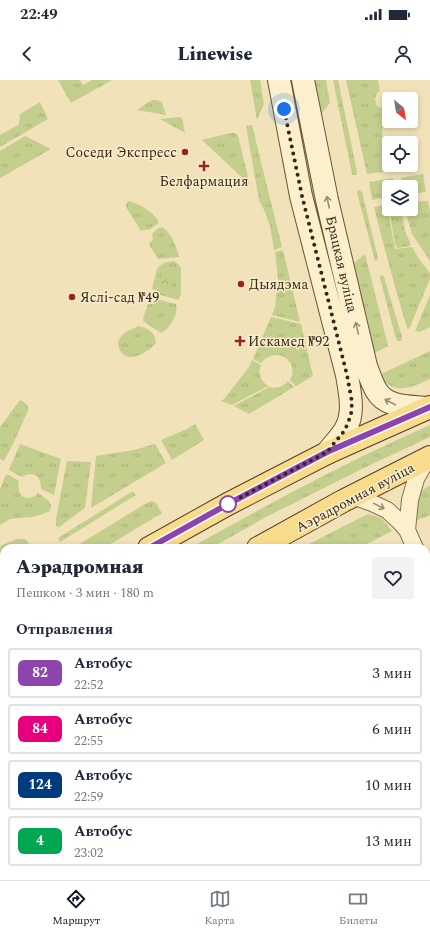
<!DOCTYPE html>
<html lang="ru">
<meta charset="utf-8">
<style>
:root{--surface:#fff;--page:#f2f2f3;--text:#1f2937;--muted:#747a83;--line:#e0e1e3;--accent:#111827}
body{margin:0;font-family:Spectral,serif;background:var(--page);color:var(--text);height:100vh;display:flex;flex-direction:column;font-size:15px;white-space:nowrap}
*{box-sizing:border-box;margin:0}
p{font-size:13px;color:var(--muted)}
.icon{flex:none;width:22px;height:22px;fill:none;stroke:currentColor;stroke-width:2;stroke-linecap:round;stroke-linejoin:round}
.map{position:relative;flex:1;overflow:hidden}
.details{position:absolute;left:0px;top:464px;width:430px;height:336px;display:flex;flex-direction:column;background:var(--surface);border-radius:12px 12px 0 0;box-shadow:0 2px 6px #0003}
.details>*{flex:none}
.badge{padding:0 8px;border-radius:6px;font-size:14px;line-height:26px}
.needle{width:26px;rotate:150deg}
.buttons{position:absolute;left:382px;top:12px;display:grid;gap:8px}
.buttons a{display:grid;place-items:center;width:36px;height:36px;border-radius:4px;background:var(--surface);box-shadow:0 2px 6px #0003;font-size:20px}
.you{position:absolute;width:20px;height:20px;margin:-10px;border:3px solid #fff;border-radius:50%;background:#1a73e8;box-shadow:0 0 0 6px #1a73e833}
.map>.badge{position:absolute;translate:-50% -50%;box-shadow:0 0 0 2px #fff}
h2{padding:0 16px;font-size:15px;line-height:36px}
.round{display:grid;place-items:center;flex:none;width:42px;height:42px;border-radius:4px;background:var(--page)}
.overview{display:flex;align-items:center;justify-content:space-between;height:68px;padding:0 16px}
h1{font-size:19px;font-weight:800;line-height:30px}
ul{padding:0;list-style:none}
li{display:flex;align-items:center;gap:12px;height:50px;margin:0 8px 6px;padding:0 8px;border:2px solid var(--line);border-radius:4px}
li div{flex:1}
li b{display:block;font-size:15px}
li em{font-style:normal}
li .badge{min-width:44px;font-weight:700;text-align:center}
.status{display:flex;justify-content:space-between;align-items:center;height:28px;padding:0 20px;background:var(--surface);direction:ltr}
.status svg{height:11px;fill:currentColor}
header{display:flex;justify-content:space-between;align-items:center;height:52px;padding:0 16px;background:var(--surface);font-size:18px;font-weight:800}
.tab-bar{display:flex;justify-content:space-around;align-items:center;height:56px;border-top:1px solid var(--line);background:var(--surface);font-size:11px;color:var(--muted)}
.tab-bar a{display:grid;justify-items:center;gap:2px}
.tab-bar .selected{color:var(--accent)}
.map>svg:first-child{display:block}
.grass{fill:url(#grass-tufts)}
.forest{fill:url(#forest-crowns)}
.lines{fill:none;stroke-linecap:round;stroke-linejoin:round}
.street-casing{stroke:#887153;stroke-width:18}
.secondary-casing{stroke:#695236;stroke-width:24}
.primary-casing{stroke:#543e28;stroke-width:24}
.street{stroke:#fbefcc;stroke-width:16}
.secondary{stroke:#fbefcc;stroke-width:22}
.primary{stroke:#f9db8c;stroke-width:22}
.oneway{stroke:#988c72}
.line-casing{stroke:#fff;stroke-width:9}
.line{stroke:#8e44ad;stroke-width:6}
.walk{stroke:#352819;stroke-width:4;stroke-dasharray:0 7.2}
.poi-dot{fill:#9b221f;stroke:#f8ecc9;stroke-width:1.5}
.stop-dot{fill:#fff;stroke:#8e44ad;stroke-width:2}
.labels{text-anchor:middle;stroke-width:3;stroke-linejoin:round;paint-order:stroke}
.poi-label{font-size:14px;fill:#352819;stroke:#f8ecc9;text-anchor:start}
.street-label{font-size:14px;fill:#352819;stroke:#f8ecc9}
</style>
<div class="status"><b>22:49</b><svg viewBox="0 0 49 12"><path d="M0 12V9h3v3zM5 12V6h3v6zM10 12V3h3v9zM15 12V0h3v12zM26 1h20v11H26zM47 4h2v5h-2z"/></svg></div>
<header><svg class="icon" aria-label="back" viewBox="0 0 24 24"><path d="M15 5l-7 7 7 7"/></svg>Linewise<svg class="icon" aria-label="person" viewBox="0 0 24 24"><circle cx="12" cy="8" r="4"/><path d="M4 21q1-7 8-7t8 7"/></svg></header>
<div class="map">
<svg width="430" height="800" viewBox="0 0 430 800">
<defs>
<pattern id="grass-tufts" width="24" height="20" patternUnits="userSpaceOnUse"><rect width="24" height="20" fill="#c4cf8d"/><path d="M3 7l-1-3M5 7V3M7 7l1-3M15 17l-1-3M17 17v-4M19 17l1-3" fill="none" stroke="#a9b279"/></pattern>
<pattern id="forest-crowns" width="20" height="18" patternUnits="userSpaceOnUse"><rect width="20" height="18" fill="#c4cf8d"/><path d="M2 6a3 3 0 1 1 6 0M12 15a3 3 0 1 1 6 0" fill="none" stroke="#a9b279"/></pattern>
</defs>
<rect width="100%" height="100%" fill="#f1e2b9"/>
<path class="grass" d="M58 0H80L83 5 92 0H112L71 23Z
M250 0H260L264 24 257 40Z
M284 0H291L298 39 348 262 352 289Z
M310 0H326L330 23 318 38Z
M333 0H338L357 92 356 95H353L352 94Z
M346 0H378L380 11 377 13 375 19 377 26 384 29 386 43 382 49 383 58 384 62 389 65V85H391V91L367 94Z
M152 20H156L162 22 166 35 137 30 147 23Z
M40 22 48 39 0 67V55L18 45 19 43 20 34Z
M179 37 182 38 185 53 160 39Z
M252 45 282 167 274 170 270 146 265 132 259 120 246 46Z
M230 53H235L238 56 250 105 202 60Z
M25 56 51 69 0 98V71Z
M423 94 426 112 411 114V107H403L401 98Z
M393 98 395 107H389V117L372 120 369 102Z
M359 110 361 111 362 112 378 178 376 181 374 180V177L357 113V112Z
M128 121C138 123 156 133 159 143L149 150H143L141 151 126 127V124Z
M428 121 430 131V181L412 154 405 129H411V122Z
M387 125 395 169 412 167 419 179 430 193V199L409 249 407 248C395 208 384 167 374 127Z
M162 147C171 152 177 168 179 177L158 179 149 164 153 159 152 154 157 149Z
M283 170 300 242 272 235 275 227 278 199 275 172Z
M365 174 388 266 371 275 353 184Z
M173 181 176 182 181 188V214L178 220 157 214 156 210 152 209 157 189C162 183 166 182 173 181Z
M382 195 384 197 402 257V260L401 261H398L396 259 380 198V196Z
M430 215V247L420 252 415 251Z
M156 219 176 224C179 233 170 249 161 253L143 241 144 235 148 224 154 222Z
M271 237 301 244 313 296 296 306 290 300C300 282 277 264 261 283L253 279Z
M138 246C148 248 156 253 156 263 150 270 139 278 129 277 121 276 115 264 120 258 123 252 133 249 138 246Z
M430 271V299C410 308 394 316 379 295Z
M252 280 261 285C258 294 260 300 268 306L232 325 221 321 225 318 249 287Z
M288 301 294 307 249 334 234 326 269 307C277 309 283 307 288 301Z
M20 320 24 322 29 328 14 362 4 381 0 379V347Z
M195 344 204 360 172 380 161 360 187 349Z
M430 345V357L366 387 266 437 211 468H190C268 424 348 381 430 345Z
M20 364 61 379 54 415 41 409C42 396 32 390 22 397L9 390Z
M155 364 166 383 91 428 96 376 134 370Z
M67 381 91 382 85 428 59 447 56 446V439Z
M6 395H9L19 401C15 416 28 424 38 413L49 421 51 425 50 430 48 432 32 437 19 438 10 439 0 445V409Z
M430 405V435L413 442 412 433 421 411Z
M133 411 136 415 60 462 58 458Z
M152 421 156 423 162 433 104 468H73L145 424Z
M368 434 381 438 392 451 359 468H301Z
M17 459H25L29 463 22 468H4V479L0 482V467L7 463Z"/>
<path class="forest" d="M389 129H401L405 151 410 162V166L397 168 395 164Z
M169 187C175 194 172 203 170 211L162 212 159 209 162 191Z"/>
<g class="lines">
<defs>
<path id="street" d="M347 420 358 418 372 423 387 430 399 441 407 450 415 468
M407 450 410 420 416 399 427 379
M426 493 430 501"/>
<path id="secondary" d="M279 0 301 116 347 295C350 314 355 333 345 350 340 358 333 365 327 373
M303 0 327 120 366 286C369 294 372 303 376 310 386 328 409 326 427 328"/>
<path id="primary" d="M149 468 228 424 327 373 430 327
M258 468 343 421 430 377
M0 562 4 559
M0 626 4 623"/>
</defs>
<use href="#street" class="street-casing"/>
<use href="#secondary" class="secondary-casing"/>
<use href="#primary" class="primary-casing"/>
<use href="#street" class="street"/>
<use href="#secondary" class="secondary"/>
<use href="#primary" class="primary"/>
</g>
<defs><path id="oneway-shaft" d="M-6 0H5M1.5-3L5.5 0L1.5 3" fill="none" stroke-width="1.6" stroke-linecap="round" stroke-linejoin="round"/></defs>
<g class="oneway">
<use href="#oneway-shaft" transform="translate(328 122) rotate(-102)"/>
<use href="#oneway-shaft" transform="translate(357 248) rotate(-103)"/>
<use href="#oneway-shaft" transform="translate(390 322) rotate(-152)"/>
<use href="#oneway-shaft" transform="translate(379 426) rotate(26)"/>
</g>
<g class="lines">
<defs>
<path id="line" d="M149 468 228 424 327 372 430 327"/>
</defs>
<use href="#line" class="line-casing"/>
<use href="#line" class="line"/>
<path class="walk" d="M228 424 327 372 345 350 351 335 352 322 347 295 302 116 284 29"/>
</g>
<g class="poi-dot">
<circle cx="185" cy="72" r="4"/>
<path d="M202 80h4v4h4v4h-4v4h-4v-4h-4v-4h4z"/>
<circle cx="241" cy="204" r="4"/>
<circle cx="72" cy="217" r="4"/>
<path d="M238 255h4v4h4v4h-4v4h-4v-4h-4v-4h4z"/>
</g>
<circle class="stop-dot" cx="228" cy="424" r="8"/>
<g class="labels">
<g class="poi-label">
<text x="177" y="77" text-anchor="end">Соседи Экспресс</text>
<text x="204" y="106" text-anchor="middle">Белфармация</text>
<text x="249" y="209">Дыядэма</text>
<text x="80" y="222">Яслі-сад №49</text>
<text x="248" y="266">Искамед №92</text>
</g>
<g class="street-label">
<text transform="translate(342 184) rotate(77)" y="5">Брацкая вуліца</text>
<text transform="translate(355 417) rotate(-28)" y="5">Аэрадромная вуліца</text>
</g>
</g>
</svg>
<div class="buttons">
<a><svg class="needle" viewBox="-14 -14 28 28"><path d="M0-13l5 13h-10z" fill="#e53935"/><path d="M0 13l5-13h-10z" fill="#747a83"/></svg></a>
<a><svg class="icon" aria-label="locate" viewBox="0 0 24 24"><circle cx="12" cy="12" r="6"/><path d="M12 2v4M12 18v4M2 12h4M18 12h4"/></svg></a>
<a><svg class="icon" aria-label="layers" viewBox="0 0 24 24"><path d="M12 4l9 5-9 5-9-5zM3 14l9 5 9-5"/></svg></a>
</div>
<div class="you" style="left:284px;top:29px"></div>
<section class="details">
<div class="overview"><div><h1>Аэрадромная</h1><p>Пешком · 3 мин · 180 m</p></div><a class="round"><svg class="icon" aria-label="heart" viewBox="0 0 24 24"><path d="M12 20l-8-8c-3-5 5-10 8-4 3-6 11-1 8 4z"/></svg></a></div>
<h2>Отправления</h2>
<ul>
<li><span class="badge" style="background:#8e44ad;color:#fff">82</span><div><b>Автобус</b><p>22:52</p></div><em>3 мин</em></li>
<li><span class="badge" style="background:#e6007e;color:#fff">84</span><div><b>Автобус</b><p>22:55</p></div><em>6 мин</em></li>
<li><span class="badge" style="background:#003b80;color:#fff">124</span><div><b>Автобус</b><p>22:59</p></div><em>10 мин</em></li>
<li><span class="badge" style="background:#00a651;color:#fff">4</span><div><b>Автобус</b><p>23:02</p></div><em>13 мин</em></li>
</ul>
</section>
</div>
<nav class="tab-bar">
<a class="selected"><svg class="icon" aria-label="directions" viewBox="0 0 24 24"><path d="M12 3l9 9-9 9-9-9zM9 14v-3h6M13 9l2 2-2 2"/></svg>Маршрут</a>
<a><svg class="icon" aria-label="map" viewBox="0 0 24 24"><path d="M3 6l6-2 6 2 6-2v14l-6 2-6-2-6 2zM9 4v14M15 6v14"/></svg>Карта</a>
<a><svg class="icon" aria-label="tickets" viewBox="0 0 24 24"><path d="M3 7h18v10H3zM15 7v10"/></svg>Билеты</a>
</nav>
